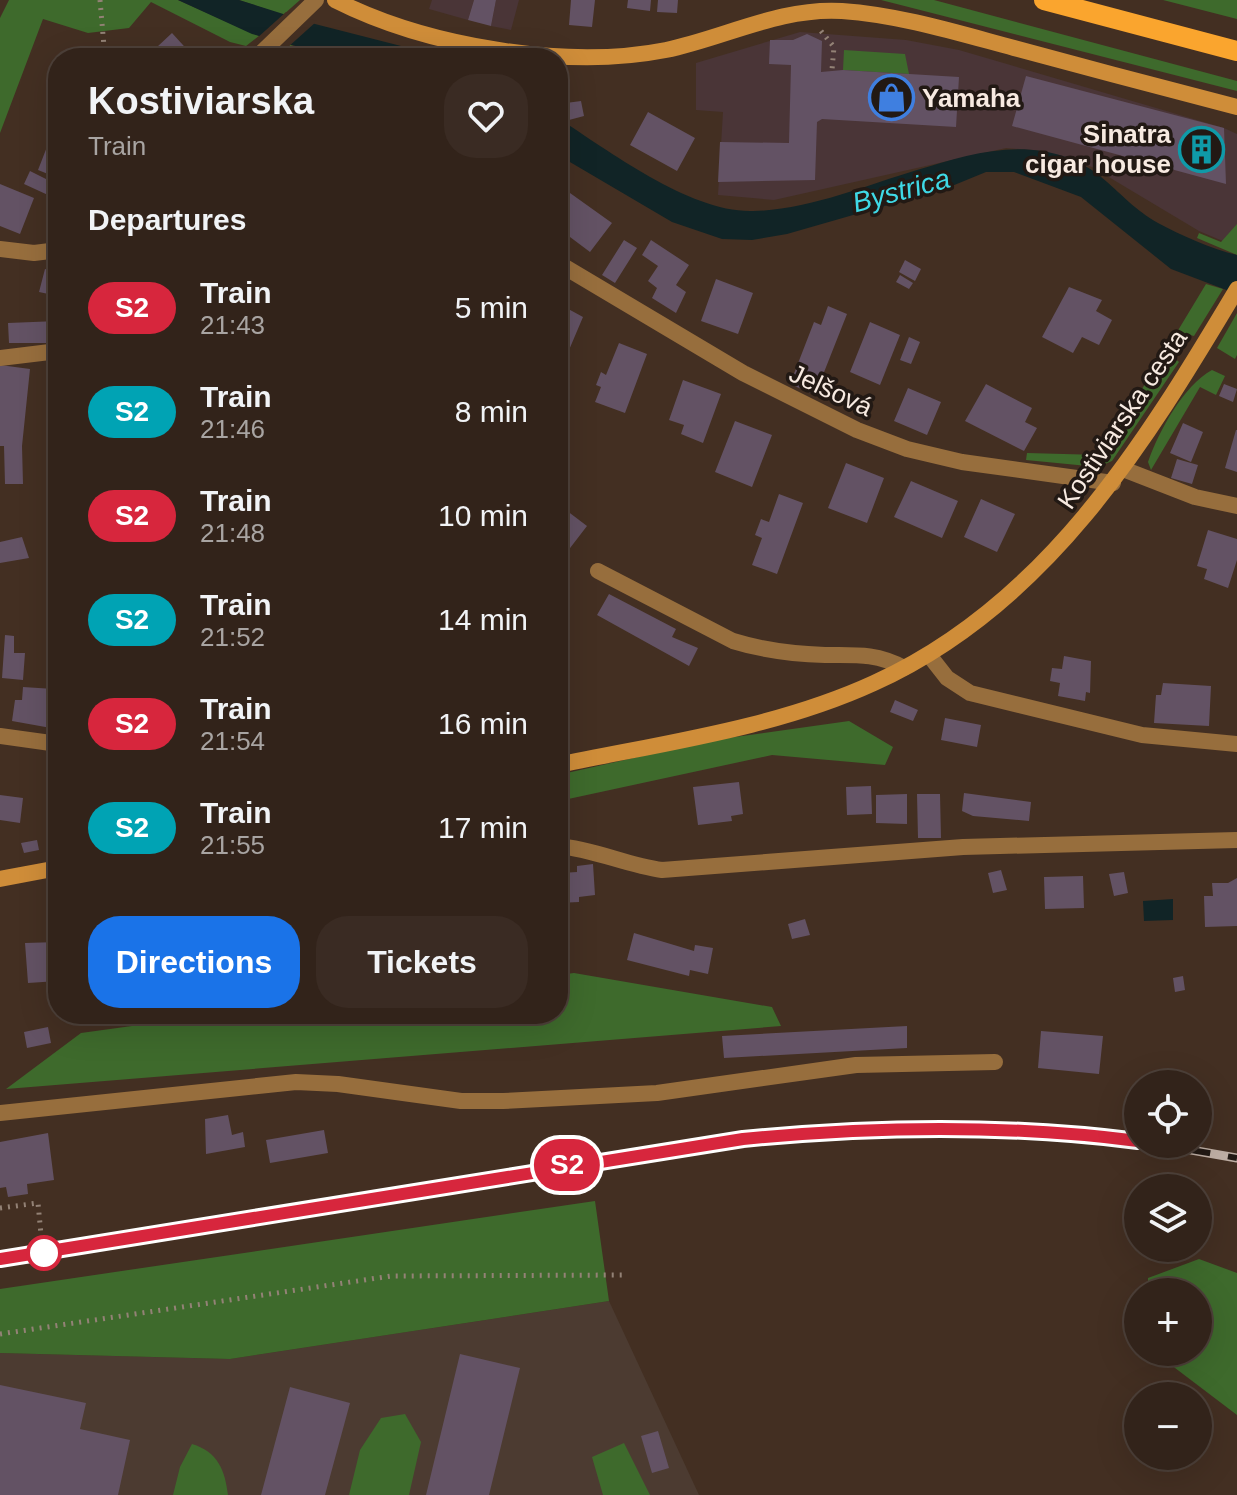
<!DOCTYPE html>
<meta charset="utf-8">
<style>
:root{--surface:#32231a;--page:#3a2b23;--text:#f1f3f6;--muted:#a8a4a2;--line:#4d4039;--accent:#1a73e8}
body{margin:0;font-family:Helvetica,sans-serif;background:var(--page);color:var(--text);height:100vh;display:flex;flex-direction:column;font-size:30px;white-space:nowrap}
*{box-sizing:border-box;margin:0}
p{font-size:26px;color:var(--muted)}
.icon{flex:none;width:44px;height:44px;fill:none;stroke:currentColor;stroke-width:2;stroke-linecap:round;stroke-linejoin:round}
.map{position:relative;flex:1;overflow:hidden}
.side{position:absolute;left:48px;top:48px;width:520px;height:976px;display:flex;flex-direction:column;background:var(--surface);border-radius:32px;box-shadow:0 8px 32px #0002,0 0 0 2px var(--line)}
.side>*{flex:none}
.badge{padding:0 16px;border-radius:26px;font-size:28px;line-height:52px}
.fabs{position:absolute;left:1124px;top:1070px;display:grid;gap:16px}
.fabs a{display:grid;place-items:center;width:88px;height:88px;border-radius:50%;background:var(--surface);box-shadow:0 8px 32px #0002,0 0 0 2px var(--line);font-size:40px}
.map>.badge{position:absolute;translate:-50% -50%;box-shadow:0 0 0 4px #fff}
h2{padding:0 40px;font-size:30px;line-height:72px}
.round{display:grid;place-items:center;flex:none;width:84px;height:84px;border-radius:32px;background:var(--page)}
.overview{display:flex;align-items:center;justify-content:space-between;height:136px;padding:0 40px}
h1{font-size:38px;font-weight:700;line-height:60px}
.primary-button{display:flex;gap:16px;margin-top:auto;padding:16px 40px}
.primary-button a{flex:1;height:92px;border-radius:32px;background:var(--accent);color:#fff;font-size:32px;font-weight:700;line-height:92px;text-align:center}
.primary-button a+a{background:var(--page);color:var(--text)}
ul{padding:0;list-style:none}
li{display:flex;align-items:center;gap:24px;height:104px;padding:0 40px}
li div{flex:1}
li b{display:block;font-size:30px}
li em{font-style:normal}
li .badge{min-width:88px;font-weight:700;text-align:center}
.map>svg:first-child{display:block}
.commercial{fill:#4a3537}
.industrial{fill:#4c3b31}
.green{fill:#3e6a2c}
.water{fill:#112426}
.pier{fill:#432f22}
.building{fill:#635264}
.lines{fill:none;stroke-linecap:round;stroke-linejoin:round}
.path{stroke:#938276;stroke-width:5;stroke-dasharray:2 6;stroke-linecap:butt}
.lane{stroke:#976e3d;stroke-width:16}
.street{stroke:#976e3d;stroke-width:16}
.secondary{stroke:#cf8d39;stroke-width:16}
.primary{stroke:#faa52e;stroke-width:20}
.rail-casing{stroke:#beaea4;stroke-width:9}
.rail{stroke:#221914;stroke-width:6;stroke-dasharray:18;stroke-linecap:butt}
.line-casing{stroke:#fff;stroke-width:18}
.line{stroke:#d7263d;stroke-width:12}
.stop-dot{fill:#fff;stroke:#d7263d;stroke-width:4}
.labels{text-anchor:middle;stroke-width:7;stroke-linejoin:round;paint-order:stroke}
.poi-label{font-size:26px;font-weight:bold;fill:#f7eae1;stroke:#221914;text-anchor:start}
.street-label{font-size:26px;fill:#f7eae1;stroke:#221914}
.water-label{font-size:28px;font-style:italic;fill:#3fd9e6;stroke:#221914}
</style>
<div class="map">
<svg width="1237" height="1495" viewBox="0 0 1237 1495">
<rect width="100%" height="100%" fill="#432f22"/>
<path class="commercial" d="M432 0H474L468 20 429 9Z
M496 0H519L511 30 491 26Z
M800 32 906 40 959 50 1224 128 1237 134V247L1199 231 1092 167 1044 151 1006 148 774 200 718 195 723 112 696 110V63Z"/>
<path class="industrial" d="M609 1301 699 1495H0V1353L230 1359Z"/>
<path class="green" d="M9 0H178L259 36 246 46 230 42 151 2 129 28 88 33 43 19 0 133V18Z
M239 0H300L283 15Z
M881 0H934L1237 81V91Z
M1163 0H1237V19L1167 1Z
M290 45 339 58H275Z
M844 50 905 54 909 74 843 70Z
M1237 224V255L1197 238 1199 233 1221 242Z
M1206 284 1223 289 1194 336 1177 332Z
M1237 313V355L1235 359 1217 348Z
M1166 351 1179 362 1112 461 1098 467 1026 460 1027 453 1100 455Z
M1212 370 1225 376 1216 395 1200 387 1151 470 1148 462C1159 431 1183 386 1212 370Z
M849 721 893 747 885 765 772 755 559 801 561 835H558V775L713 740Z
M574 973 772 1007 781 1026 6 1089 81 1033 219 1014H558V975Z
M595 1201 609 1301 230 1359 0 1353V1289Z
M1199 1259 1237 1273V1415L1154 1352H1198V1292H1148V1278Z
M405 1414 421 1442 409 1495H349L360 1450 381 1418Z
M624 1443 650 1495H603L592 1457Z
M192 1444C218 1452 225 1470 228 1495H173L180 1467Z"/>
<path class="water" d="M178 0H239L315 24 448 58H339L252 34Z
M558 118C609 151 691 213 753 211 808 210 864 186 917 170 956 158 1000 144 1042 151 1103 161 1113 197 1158 223 1180 235 1212 249 1237 255V294L1171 269 1081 197 1014 172H986L947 188 787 234 752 240 722 239 672 222 558 155Z
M1173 899V920L1144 921 1143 901Z"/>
<path class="pier" d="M286 12 317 21 287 48 256 39Z"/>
<path class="building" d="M474 0H496L491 26 468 20Z
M571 0H595L592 27 569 25Z
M628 0H651L650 11 627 8Z
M658 0H678L677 13 657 12Z
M172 33 193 56 196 53 200 58H168L157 47Z
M807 34 822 41 821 72 843 70 959 77 956 127 822 119 817 122 815 180 718 182 720 142 789 143 791 65 769 64 770 40H793Z
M1026 76 1224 128 1226 184 1012 126Z
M581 101 584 116 569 120 562 116 566 103Z
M648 112 695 138 677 171 630 145Z
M52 134 58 137V178L38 170Z
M30 171 54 183 48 195 24 184Z
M0 184 34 198 20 234 0 226Z
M563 188 612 223 590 252 558 228V195Z
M624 240 637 248 615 283 602 275Z
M651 240 689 265 676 285 686 292 676 313 652 298 657 288 648 281 658 266 642 255Z
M905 260 921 269 915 281 899 272Z
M45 269 58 272V296L39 292Z
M900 275 913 283 909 289 896 282Z
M716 279 753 293 738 334 701 321Z
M1069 287 1102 300 1096 311 1112 320 1099 345 1082 337 1073 353 1042 337Z
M561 305 583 317 569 350 558 346Z
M828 306 847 314 815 395 790 384 814 322 821 325Z
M58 321V343H9L8 323Z
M870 322 900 335 880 385 850 372Z
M909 337 920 342 911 364 900 360Z
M619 343 647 354 625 413 595 402 601 387 596 385 601 372 606 375Z
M0 365 30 369 22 446 23 484H5L4 446H0Z
M683 380 721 394 703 443 681 434 684 425 669 420Z
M986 384 1032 408 1025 422 1037 428 1024 451 965 421Z
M1224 384 1237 389 1233 402 1219 396Z
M908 388 941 402 927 435 894 421Z
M735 421 772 435 752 487 715 472Z
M1183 423 1203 432 1191 462 1170 453Z
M1236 430H1237V472L1225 468Z
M1177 459 1198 465 1192 484 1171 478Z
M846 463 884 478 867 523 828 508Z
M911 481 958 501 942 538 894 517Z
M779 494 803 503 777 574 752 565 762 538 755 535 761 519 769 522Z
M981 499 1015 514 997 552 964 537Z
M558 504 587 526 567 552 558 545Z
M1208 530 1237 539V560L1228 588 1204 579 1207 569 1197 566Z
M22 537 29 558 0 563V542Z
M609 594 676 629 672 637 698 648 689 666 597 615Z
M5 635 14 636V653H25L23 680 2 678Z
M1064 656 1091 661 1090 693 1086 692 1085 701 1058 696 1060 683 1050 681 1052 668 1062 669Z
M1163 683 1211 686 1209 726 1154 723 1156 695H1161Z
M23 687 54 689 51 728 12 721 15 700H22Z
M895 700 918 710 913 721 890 712Z
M945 718 981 725 977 747 941 740Z
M739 782 743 814 731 816 732 821 698 825 693 787Z
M871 786 872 814 847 815 846 787Z
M964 793 1031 802 1029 821 973 816 962 811Z
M907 794V824L876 823V795Z
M917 794H940L941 838H918Z
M0 795 23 798 20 823 0 820Z
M37 840 39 850 24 853 21 843Z
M593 864 595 895 579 897V902L558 903 561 873 577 872V866Z
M1001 870 1007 890 993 893 988 873Z
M1124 872 1128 893 1114 896 1109 874Z
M1083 876 1084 908 1045 909 1044 877Z
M1237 878V926L1205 927 1204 896H1213L1212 883H1228Z
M805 919 810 935 792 939 788 924Z
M634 933 694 951 695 945 713 948 708 974 690 970 689 976 627 960Z
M58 942V981L28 983 25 943Z
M1183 976 1185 990 1175 992 1173 978Z
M907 1026V1048L724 1058 722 1036Z
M48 1027 51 1043 27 1048 24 1032Z
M1041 1031 1103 1036 1099 1074 1038 1068Z
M228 1115 232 1135 243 1132 245 1147 206 1154 205 1119Z
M324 1130 328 1153 270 1163 266 1140Z
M48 1133 54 1180 27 1184 28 1194 8 1197 6 1187 0 1188V1142Z
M460 1354 520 1368 489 1495H426Z
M0 1385 86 1403 80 1429 130 1440 118 1495H0Z
M290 1387 350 1403 325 1495H261Z
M658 1431 669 1468 652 1473 641 1436Z"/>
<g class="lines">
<path class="path" d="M100 0 105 58
M821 31 834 47 832 70
M0 1208 38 1203 42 1245
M0 1334 391 1276 626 1275"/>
<path class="lane" d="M0 1113 296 1082 338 1084 461 1101H503L657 1093 856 1065 995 1062"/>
<path class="street" d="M256 58 316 0
M0 249 34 253 58 250
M558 263 743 373 857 430 907 449 962 462 1113 483
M0 358 58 351
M1123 469 1195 497 1237 506
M598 571 733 641C762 650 794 654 825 655 855 655 877 653 904 668
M929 655 947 678 970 693 1142 735 1237 744
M0 736 58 744
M558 846C594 849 626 865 662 870L963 847 1237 840"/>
<path class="secondary" d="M335 0C426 46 565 70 666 50 724 38 781 7 842 11 900 15 958 33 1014 48 1088 68 1163 88 1237 107
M558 765C663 743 776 728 874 683 1046 605 1144 445 1237 289
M0 879 58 868"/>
<path class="primary" d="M1044 0 1237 51"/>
<defs>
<path id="rail" d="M1157 1144 1237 1158
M0 1260 743 1139C875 1125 1006 1124 1138 1141"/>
</defs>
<use href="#rail" class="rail-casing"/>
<use href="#rail" class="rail"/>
</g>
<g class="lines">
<defs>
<path id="line" d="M0 1259 743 1139C875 1126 1006 1124 1138 1141"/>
</defs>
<use href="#line" class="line-casing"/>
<use href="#line" class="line"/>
</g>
<defs>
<symbol id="shop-ring" viewBox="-11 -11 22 22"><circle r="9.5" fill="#221914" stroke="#3f7fe0" stroke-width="1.5"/><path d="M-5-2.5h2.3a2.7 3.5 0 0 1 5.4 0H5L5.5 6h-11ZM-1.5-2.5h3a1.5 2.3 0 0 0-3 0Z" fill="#3f7fe0"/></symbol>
<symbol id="building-ring" viewBox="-11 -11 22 22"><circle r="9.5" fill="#221914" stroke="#0f9aa8" stroke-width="1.5"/><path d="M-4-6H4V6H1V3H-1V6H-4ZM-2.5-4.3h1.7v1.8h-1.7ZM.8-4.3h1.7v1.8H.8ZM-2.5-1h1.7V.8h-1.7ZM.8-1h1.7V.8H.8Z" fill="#0f9aa8"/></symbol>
</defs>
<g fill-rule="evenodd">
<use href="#shop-ring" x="866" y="72" width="51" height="51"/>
<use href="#building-ring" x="1176" y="124" width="51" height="51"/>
</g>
<circle class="stop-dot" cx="44" cy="1253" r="16"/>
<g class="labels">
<g class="poi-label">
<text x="922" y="107">Yamaha</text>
<text x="1171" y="143" text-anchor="end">Sinatra<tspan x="1171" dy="30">cigar house</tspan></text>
</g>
<g class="street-label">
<text transform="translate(831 390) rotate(25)" y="9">Jelšová</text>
<text transform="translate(1122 419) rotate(-56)" y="9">Kostiviarska cesta</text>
</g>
<g class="water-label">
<text transform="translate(901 190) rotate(-15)" y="10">Bystrica</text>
</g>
</g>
</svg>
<div class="fabs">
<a><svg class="icon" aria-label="locate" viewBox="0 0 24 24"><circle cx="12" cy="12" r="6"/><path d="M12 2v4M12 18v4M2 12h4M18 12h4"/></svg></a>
<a><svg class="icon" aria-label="layers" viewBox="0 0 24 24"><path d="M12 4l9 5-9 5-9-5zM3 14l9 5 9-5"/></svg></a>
<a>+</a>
<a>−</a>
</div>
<b class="badge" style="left:567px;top:1165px;background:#d7263d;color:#fff">S2</b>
<section class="side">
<div class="overview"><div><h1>Kostiviarska</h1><p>Train</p></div><a class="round"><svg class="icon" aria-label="heart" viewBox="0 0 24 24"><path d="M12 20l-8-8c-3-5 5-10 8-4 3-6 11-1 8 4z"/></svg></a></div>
<h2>Departures</h2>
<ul>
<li><span class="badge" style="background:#d7263d;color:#fff">S2</span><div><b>Train</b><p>21:43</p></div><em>5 min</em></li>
<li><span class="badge" style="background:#00a3b4;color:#fff">S2</span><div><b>Train</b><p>21:46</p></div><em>8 min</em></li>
<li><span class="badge" style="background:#d7263d;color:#fff">S2</span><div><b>Train</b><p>21:48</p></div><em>10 min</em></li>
<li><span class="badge" style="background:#00a3b4;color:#fff">S2</span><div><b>Train</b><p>21:52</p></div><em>14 min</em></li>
<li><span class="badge" style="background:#d7263d;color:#fff">S2</span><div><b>Train</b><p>21:54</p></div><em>16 min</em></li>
<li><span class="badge" style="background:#00a3b4;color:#fff">S2</span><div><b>Train</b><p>21:55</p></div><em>17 min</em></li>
</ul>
<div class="primary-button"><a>Directions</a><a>Tickets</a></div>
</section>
</div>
